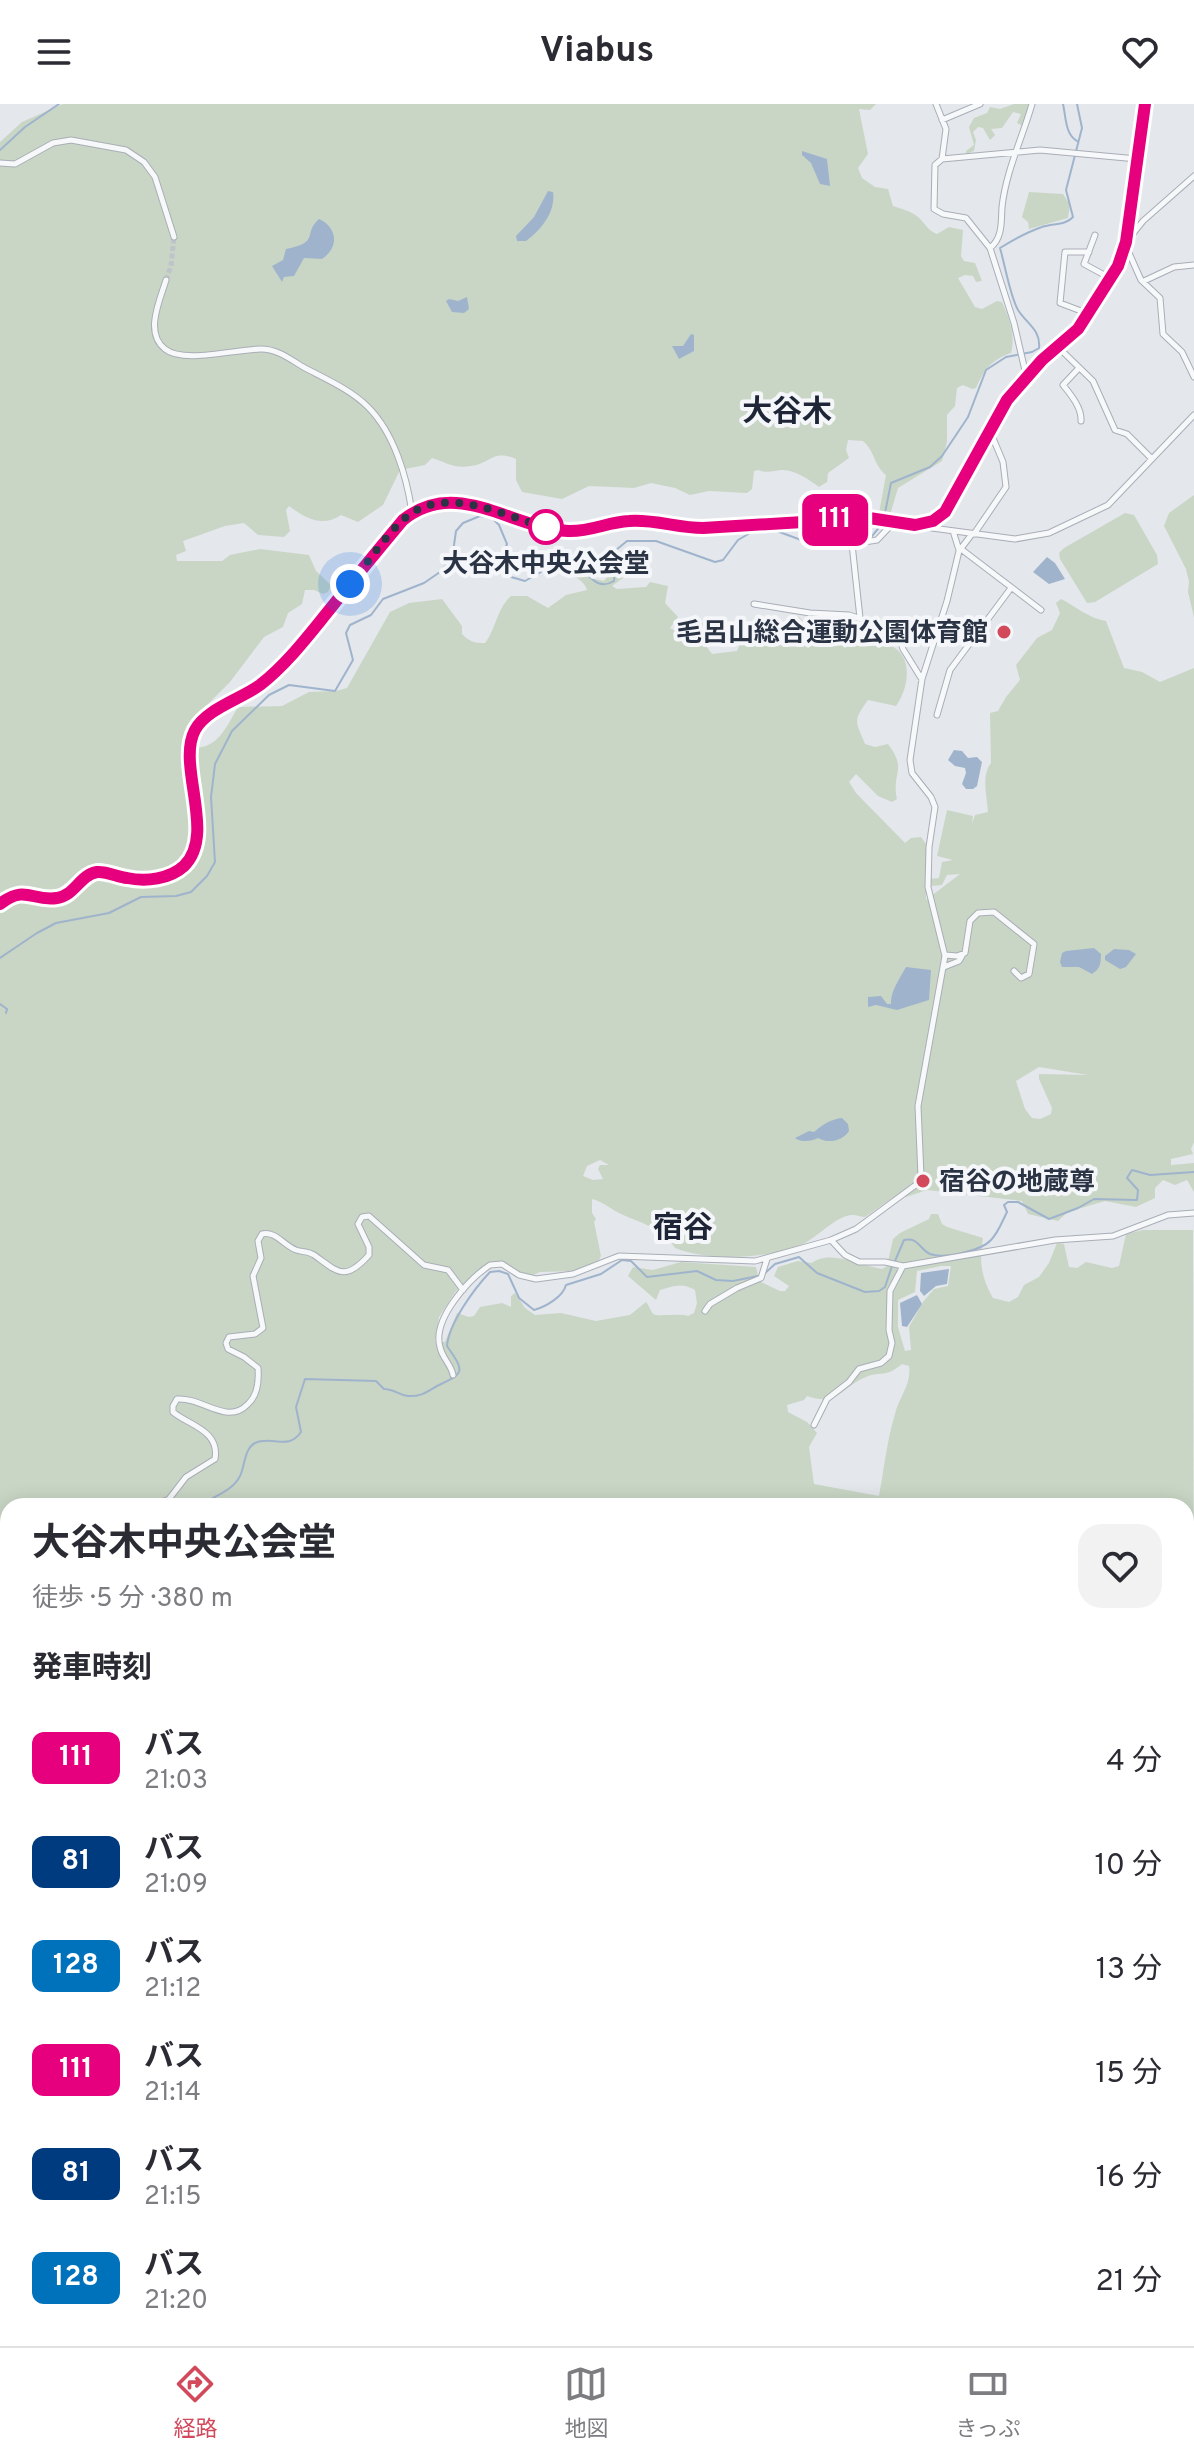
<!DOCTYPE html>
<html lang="ja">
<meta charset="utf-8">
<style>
:root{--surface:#fff;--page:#f2f2f3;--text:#2b2b33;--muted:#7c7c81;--line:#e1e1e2;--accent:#d1495b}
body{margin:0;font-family:Overpass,"Noto Sans JP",sans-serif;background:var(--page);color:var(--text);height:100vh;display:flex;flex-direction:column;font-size:30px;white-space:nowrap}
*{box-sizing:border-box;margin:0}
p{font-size:26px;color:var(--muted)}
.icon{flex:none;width:44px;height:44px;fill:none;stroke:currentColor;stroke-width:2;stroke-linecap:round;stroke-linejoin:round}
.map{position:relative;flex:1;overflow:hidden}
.details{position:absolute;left:0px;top:1394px;width:1194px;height:848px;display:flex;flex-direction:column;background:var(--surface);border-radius:24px 24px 0 0;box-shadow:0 4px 20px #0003}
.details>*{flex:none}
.badge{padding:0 16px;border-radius:12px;font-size:28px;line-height:52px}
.you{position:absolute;width:40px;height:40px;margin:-20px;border:6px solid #fff;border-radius:50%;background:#1a73e8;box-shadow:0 0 0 12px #1a73e833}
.map>.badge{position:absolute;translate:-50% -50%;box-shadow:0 0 0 4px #fff}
h2{padding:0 32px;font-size:30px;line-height:72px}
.round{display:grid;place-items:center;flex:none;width:84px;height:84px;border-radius:24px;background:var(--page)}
.head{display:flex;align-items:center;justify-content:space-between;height:136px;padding:0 32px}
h1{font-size:38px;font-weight:700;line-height:60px}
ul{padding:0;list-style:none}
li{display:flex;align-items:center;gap:24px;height:104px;padding:0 32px}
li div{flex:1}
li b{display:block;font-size:30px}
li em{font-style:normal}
li .badge{min-width:88px;font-weight:700;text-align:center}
header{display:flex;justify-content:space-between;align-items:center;height:104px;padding:0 32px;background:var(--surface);font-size:36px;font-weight:700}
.menu{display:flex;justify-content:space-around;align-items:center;height:112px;border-top:2px solid var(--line);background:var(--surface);font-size:22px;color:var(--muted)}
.menu a{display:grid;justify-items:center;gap:4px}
.menu .current{color:var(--accent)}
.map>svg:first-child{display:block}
.green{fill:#c9d6c5;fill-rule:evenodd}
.water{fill:#9fb4cc}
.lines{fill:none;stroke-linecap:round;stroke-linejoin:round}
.stream{stroke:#9fb4cc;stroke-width:2}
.minor-tunnel{stroke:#bfc3cb;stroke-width:5;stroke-dasharray:5 2.5;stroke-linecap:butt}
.minor-casing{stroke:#a9aeb7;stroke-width:7}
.major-casing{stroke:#a3abb8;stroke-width:9}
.minor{stroke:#f7f8fa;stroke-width:5}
.major{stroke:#fff;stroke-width:7}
.line-casing{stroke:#fff;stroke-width:18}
.line{stroke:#e6007e;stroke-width:12}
.walk{stroke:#2b3445;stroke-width:8;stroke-dasharray:0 14.4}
.stop-dot{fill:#fff;stroke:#e6007e;stroke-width:4}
.poi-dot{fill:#d1495b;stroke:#f4f6f9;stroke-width:3}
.labels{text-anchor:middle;stroke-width:8;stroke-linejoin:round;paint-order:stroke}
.stop-label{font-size:26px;font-weight:bold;fill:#2b3445;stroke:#f4f6f9}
.poi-label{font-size:26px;font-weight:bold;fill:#2b3445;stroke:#f4f6f9;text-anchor:end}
.quarter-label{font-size:30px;font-weight:bold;fill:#1d2536;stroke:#f4f6f9}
</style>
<header><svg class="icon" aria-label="menu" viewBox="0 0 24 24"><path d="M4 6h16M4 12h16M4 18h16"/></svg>Viabus<svg class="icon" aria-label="heart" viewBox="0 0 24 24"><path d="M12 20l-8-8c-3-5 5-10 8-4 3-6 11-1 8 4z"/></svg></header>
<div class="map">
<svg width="1194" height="2242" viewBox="0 0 1194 2242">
<rect width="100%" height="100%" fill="#e4e7ec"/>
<path class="green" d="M63 0H876L870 6 859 5 868 50 858 64 862 74 875 83 888 85 893 102C902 105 911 107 918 113 926 120 927 126 937 130L949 123 963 126 961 152 964 157 975 159 982 177 976 178 973 172 965 171 958 174 975 203 982 205 997 197 1002 198C1009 214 1016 231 1011 249 991 256 984 266 976 284L972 285 963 281 957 284 955 302 947 311V338L942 357 898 384 890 411 879 409 886 371C874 362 875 347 863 337L848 336 846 346 849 354 828 369 827 378 819 383C810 376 795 366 783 366 774 366 768 370 758 366L754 367 752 385 747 389 709 387 690 391 675 384 651 379 634 384 589 382 562 395 522 388 516 376V355C492 345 492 359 471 362 455 365 447 359 432 354L425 361 400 366 383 401 358 418 341 411C322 424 305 414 289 402L286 406 290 427 284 433 258 431 244 419 225 422 183 437 186 447 176 451 177 457H222L230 451 260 445 309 451 316 467 331 481 328 488 323 490 314 486H305L302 500 288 509 283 523 264 533 230 578 193 615 184 643C216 649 224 627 238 603L282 602 309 588 336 587 347 584 390 508 409 499 442 495 462 522V530C470 538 474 539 485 539 496 525 497 504 511 492H527L548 504 566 491 587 486C584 474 567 469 556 468L553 462C569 454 586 456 594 475L604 477 614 464 622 465 627 471 612 482 617 485 646 483 650 478 668 482 665 499 678 513 670 524 676 527C685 523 691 514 702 518L706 529 703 538 712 550 737 547 743 533 756 520 775 523 792 511 799 513 803 517C823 520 838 529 856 536 865 540 876 536 886 540 914 548 910 582 896 602L868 596C852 618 856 617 865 640L875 643 888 640C908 666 891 669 897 695L892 698 878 692 856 670 849 678 856 689 905 739 911 734 921 733 926 740V796L960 770 947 771 942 781 932 782 930 775 939 774 942 758 953 756 937 752 947 706 973 712 972 720 975 711 988 708C987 692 981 672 991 659L990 609 998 607 1006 593 1020 576 1016 561 1037 534 1052 526 1060 509 1056 499 1061 495C1077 503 1088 514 1106 517L1124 564 1142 568 1160 578 1194 564V1038L1191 1045 1193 1050 1171 1055V1061L1194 1059V1088L1187 1076 1175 1081 1163 1076 1155 1084V1094L1136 1103 1105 1097 1068 1108 1058 1117 1028 1110 1022 1097 927 1086 906 1093 892 1094 865 1113C861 1113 857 1111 853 1111 839 1110 818 1132 805 1139 771 1155 710 1158 675 1144 662 1123 642 1120 621 1110 610 1105 604 1098 592 1095V1109L596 1115 594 1118 601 1152 599 1156 575 1167 540 1168 531 1172 522 1170 501 1158 487 1159 456 1187 439 1213 435 1238H445L457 1209 469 1213 474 1212 480 1203 502 1199 511 1203V1192L515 1189 525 1204 535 1211 561 1209 596 1217 630 1211 646 1198C649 1201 650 1206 653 1210 658 1213 680 1209 688 1212L694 1209 697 1199 695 1186C682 1178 673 1182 660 1186L656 1196 628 1172 633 1163 653 1166 681 1158 756 1163 759 1177 780 1187H785L789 1182 774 1172 778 1163 798 1157 812 1159C830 1145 861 1162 882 1165L887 1162 893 1135 900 1129 929 1115 931 1110H938L942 1120 947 1123 983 1134C979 1157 981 1173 993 1194L1009 1198 1018 1193 1024 1181 1039 1173 1049 1159 1057 1139 1064 1140 1069 1163 1077 1164 1086 1158 1112 1164 1119 1162 1126 1130 1143 1126H1193L1194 1697 1186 1693V1402H8V1556L0 1557V38L22 18ZM1039 963 1088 971 1039 970V975L1052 1004 1051 1010 1040 1015 1032 1014 1025 1005 1016 977ZM600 1056 609 1061H600L598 1065 603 1075 593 1076 583 1072 587 1062ZM941 1162H951L948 1182 934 1185 923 1198 909 1223 911 1246 905 1247 898 1223V1196L915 1188 917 1167ZM902 1260 909 1262C912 1280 899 1293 895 1310 887 1336 884 1365 879 1392L814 1380 809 1343 817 1329 807 1318 788 1308 787 1301 804 1296 807 1292C839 1303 841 1283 866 1273 882 1266 884 1275 902 1260Z
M1014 0H1030L1023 22 1017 19 1021 10 1013 8 1002 24 991 25 995 31 990 36 983 24 978 23 973 28 976 36 974 47 966 50V47L974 41 969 23 974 14 987 9 990 3 1000 5Z
M1029 88 1063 90 1070 101 1068 114 1029 125 1028 118 1022 113Z
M1194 391V513L1188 488 1189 478 1186 465 1164 422 1169 409Z
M1125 409 1134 411 1157 451 1158 460 1095 498 1087 499 1060 455 1059 449 1064 444Z
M0 1644 8 1645V2234H104L105 2242H0Z
M1186 1724 1194 1732V1844L1186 1842Z
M1186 1845 1194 1849V2242H939L934 2234H1186V1860L1191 1863 1186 1857Z
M263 2234H291V2238L296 2242H258Z
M359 2234H901L906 2242H361Z"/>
<path class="water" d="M802 47 827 55 830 82 820 80 811 59 802 51Z
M548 87 553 88C556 108 541 126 526 137H517L516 132 534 113Z
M319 115C337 123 340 143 322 155L304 154 294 172 284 173 282 178 272 162 283 156 286 145C321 138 302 130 319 115Z
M467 193 469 205 464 209 452 208 446 197 449 195 458 197Z
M691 230 694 231V247L679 255 672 242H683Z
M1047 453 1055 459 1065 475 1049 480 1033 468Z
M954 646 962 647 968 654 977 653 982 658 977 682 973 685H966L962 680 966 669 965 664 955 662 948 656Z
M1094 844 1101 850C1101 860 1100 865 1092 870L1079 863H1062L1060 858 1062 849 1066 847Z
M1114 845 1129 846 1136 850 1126 863 1120 865 1105 856V852Z
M906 863 931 866 929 896 897 906 876 901 868 903V893L881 892 887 900H891C890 888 900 874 906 863Z
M842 1014 848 1020 849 1027C843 1037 828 1040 818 1034 812 1037 801 1039 795 1034L809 1027 814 1028C822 1021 831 1015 842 1014Z
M949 1165 947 1180 936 1182 924 1192 920 1187 921 1169Z
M917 1191 922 1200 907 1223 902 1222 900 1199Z"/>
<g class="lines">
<path class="stream" d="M1063 0C1066 13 1065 30 1077 37
M0 46 25 23 59 0
M884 414 891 379 930 363 942 352 968 313 986 266 1006 253 1032 248 1039 244C1041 226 1027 220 1018 206 1010 192 1005 161 1000 144 1013 136 1027 128 1042 123 1053 119 1065 122 1073 113L1066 86 1082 24 1077 0
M0 854 37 829 56 819 109 809 141 793 176 792 191 788 207 772 215 758 211 693 215 660 232 627 269 591 289 581 335 587 353 556 346 529 350 521 371 511 383 495 424 479 440 468 452 455 456 427 463 419 480 412 492 414 499 421 507 440 498 462 504 471 525 477 548 464 584 467C593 477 601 485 614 477L616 446 627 437H656L715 458 723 456 738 436 757 425 774 426 812 440 832 436 842 429 872 432 882 420
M0 900 7 905 6 909
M895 1157 904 1136C919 1133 919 1145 930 1150 944 1155 981 1147 991 1136 998 1129 1002 1118 1007 1108L1004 1101 1008 1098H1018L1049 1115 1078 1104 1094 1095 1137 1096 1138 1086 1127 1074 1132 1066 1150 1071 1194 1068
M200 1402C213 1392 232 1388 240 1372 245 1362 244 1345 255 1339 272 1331 288 1347 301 1328L296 1303 305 1275 376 1277 384 1285C394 1285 399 1291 408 1292 421 1293 426 1288 437 1282 465 1269 465 1268 447 1242 449 1219 474 1185 490 1168L499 1167 508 1170 519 1194 534 1206C545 1203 563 1193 566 1181L601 1170 622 1156 631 1157 647 1173 697 1167 716 1176 733 1177 763 1171 775 1160 799 1153 817 1169 865 1188 879 1187 885 1183 892 1162
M0 1565 8 1563
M0 1578 4 1564
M1186 1834 1194 1840
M0 2063 8 2069
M104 2234 107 2242
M946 2234 951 2242"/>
<path class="minor-tunnel" d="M166 176 171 162 174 133"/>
<defs>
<path id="minor" d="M936 0 946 25 942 55
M942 16 980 0
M0 59 15 60 53 39 71 36 126 46 144 58 155 73 174 133
M1095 131 1084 160 1110 174
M1127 137 1143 117 1194 72
M990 144C1003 134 1001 117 1002 103 1006 67 1022 35 1032 0
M1124 146 1129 149 1141 176 1160 194 1163 230 1182 248 1194 273
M166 176C160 196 144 229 165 245 183 260 237 245 261 245 278 245 291 256 305 264 326 275 351 286 368 303 394 329 407 373 412 409
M1144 177 1174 163 1194 161
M1089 210 1060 199 1065 148H1089
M1058 243 1093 277 1115 326 1127 330 1152 355
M1079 264 1063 281C1071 291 1082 304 1081 317
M1026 271 1014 219 990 144 966 114 943 110 934 105 935 61 942 55 1040 46 1137 55
M927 419 932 424 1015 435 1049 429 1108 401 1194 311
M953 427 959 446
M974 430 1006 383 1003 358 990 327
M961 445 1041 506
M754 500 810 509 849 511 889 524 898 530 903 545 921 574
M860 514 852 440 877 436 895 417
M937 611 950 566 1011 484
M945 851 957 852 965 849 970 817 978 809 994 808 1034 840 1029 870 1021 874 1014 867
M944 863 959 857 962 852
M831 1136 845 1151 859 1158H885L903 1162 1055 1136 1113 1132 1168 1111 1194 1109
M705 1207 710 1200 737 1184 761 1174 767 1155
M453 1271C451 1260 442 1254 440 1243 432 1215 469 1175 490 1161L502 1160 519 1171 536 1175 573 1170 619 1152 755 1157 831 1136 856 1125 917 1080 921 1072 918 1002 945 852 928 783 929 743 935 703 931 693 912 669 910 656 922 575 947 497 959 447 972 430
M814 1321 827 1295 849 1278 859 1265 881 1259 889 1252 892 1239 889 1226 890 1187 903 1162
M153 1402 169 1395 186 1373 215 1355C220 1326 188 1321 173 1308V1302L177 1295C203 1293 227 1322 248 1300 257 1292 259 1277 258 1264L244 1253 228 1245 226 1239 229 1233 255 1230 263 1224 253 1172 261 1154 258 1137 262 1130C276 1127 283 1141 296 1146 302 1148 308 1147 314 1151 337 1167 344 1179 369 1151V1143L358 1120 362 1113 369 1112 424 1161 448 1166 463 1186
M0 1512 8 1508
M1186 1840 1194 1846
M0 1841 8 1843
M109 2234 111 2242
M364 2234 367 2242
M926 2234 935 2242"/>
<path id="major" d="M0 800C26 780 32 798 57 794 74 792 80 771 97 768 107 767 118 773 127 774 146 778 170 775 184 761 218 730 176 661 195 626 207 605 241 596 260 581 286 561 305 535 326 510 352 479 377 447 403 416 448 381 502 411 551 425L579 427 631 416 677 423 703 424 869 414 915 421 933 417 945 408 1007 296 1042 256 1078 225 1118 162 1126 138 1145 0"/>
</defs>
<use href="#minor" class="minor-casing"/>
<use href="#major" class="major-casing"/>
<use href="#minor" class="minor"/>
<use href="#major" class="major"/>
</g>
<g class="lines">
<defs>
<path id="line" d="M0 800C26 780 32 798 57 794 74 792 80 771 97 768 106 767 118 773 127 774 146 778 170 775 184 762 217 730 176 661 195 626 206 605 241 595 260 581 287 560 308 532 330 505 354 475 378 446 403 416 457 373 510 424 568 427 590 428 608 418 629 417 654 415 678 424 703 424L869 414 915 421 933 417 945 408 1007 296 1042 256 1078 225 1118 162 1126 138 1145 0"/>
</defs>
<use href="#line" class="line-casing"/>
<use href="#line" class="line"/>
<path class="walk" d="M350 480C368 459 384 433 405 414 445 379 507 413 551 425L546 423"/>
</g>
<circle class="stop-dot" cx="546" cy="423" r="16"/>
<g class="poi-dot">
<circle cx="1004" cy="528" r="8"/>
<circle cx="923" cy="1077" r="8"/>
</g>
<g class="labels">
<g class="stop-label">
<text x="546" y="468">大谷木中央公会堂</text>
</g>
<g class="poi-label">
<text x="988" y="537">毛呂山総合運動公園体育館</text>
<text x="939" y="1086" text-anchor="start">宿谷の地蔵尊</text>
</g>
<g class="quarter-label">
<text x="787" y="317">大谷木</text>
<text x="683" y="1133">宿谷</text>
</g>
</g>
</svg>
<div class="you" style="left:350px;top:480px"></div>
<b class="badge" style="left:835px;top:416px;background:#e6007e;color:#fff">111</b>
<section class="details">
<div class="head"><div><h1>大谷木中央公会堂</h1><p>徒歩 · 5 分 · 380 m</p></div><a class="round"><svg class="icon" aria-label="heart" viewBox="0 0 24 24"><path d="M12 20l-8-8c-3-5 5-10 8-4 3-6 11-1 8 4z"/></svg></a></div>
<h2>発車時刻</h2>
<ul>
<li><span class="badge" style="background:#e6007e;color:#fff">111</span><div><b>バス</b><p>21:03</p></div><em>4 分</em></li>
<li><span class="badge" style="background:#003b80;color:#fff">81</span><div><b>バス</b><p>21:09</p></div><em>10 分</em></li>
<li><span class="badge" style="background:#0072bc;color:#fff">128</span><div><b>バス</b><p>21:12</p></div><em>13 分</em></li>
<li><span class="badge" style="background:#e6007e;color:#fff">111</span><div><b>バス</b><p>21:14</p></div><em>15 分</em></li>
<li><span class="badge" style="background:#003b80;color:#fff">81</span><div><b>バス</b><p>21:15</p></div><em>16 分</em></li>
<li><span class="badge" style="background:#0072bc;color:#fff">128</span><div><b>バス</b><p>21:20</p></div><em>21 分</em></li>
</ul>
</section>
</div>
<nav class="menu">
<a class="current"><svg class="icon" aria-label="directions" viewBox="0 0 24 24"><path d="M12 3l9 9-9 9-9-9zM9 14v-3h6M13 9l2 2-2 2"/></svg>経路</a>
<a><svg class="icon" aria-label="map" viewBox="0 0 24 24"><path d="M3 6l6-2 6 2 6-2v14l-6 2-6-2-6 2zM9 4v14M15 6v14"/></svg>地図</a>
<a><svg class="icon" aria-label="tickets" viewBox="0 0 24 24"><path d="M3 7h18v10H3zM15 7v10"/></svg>きっぷ</a>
</nav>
